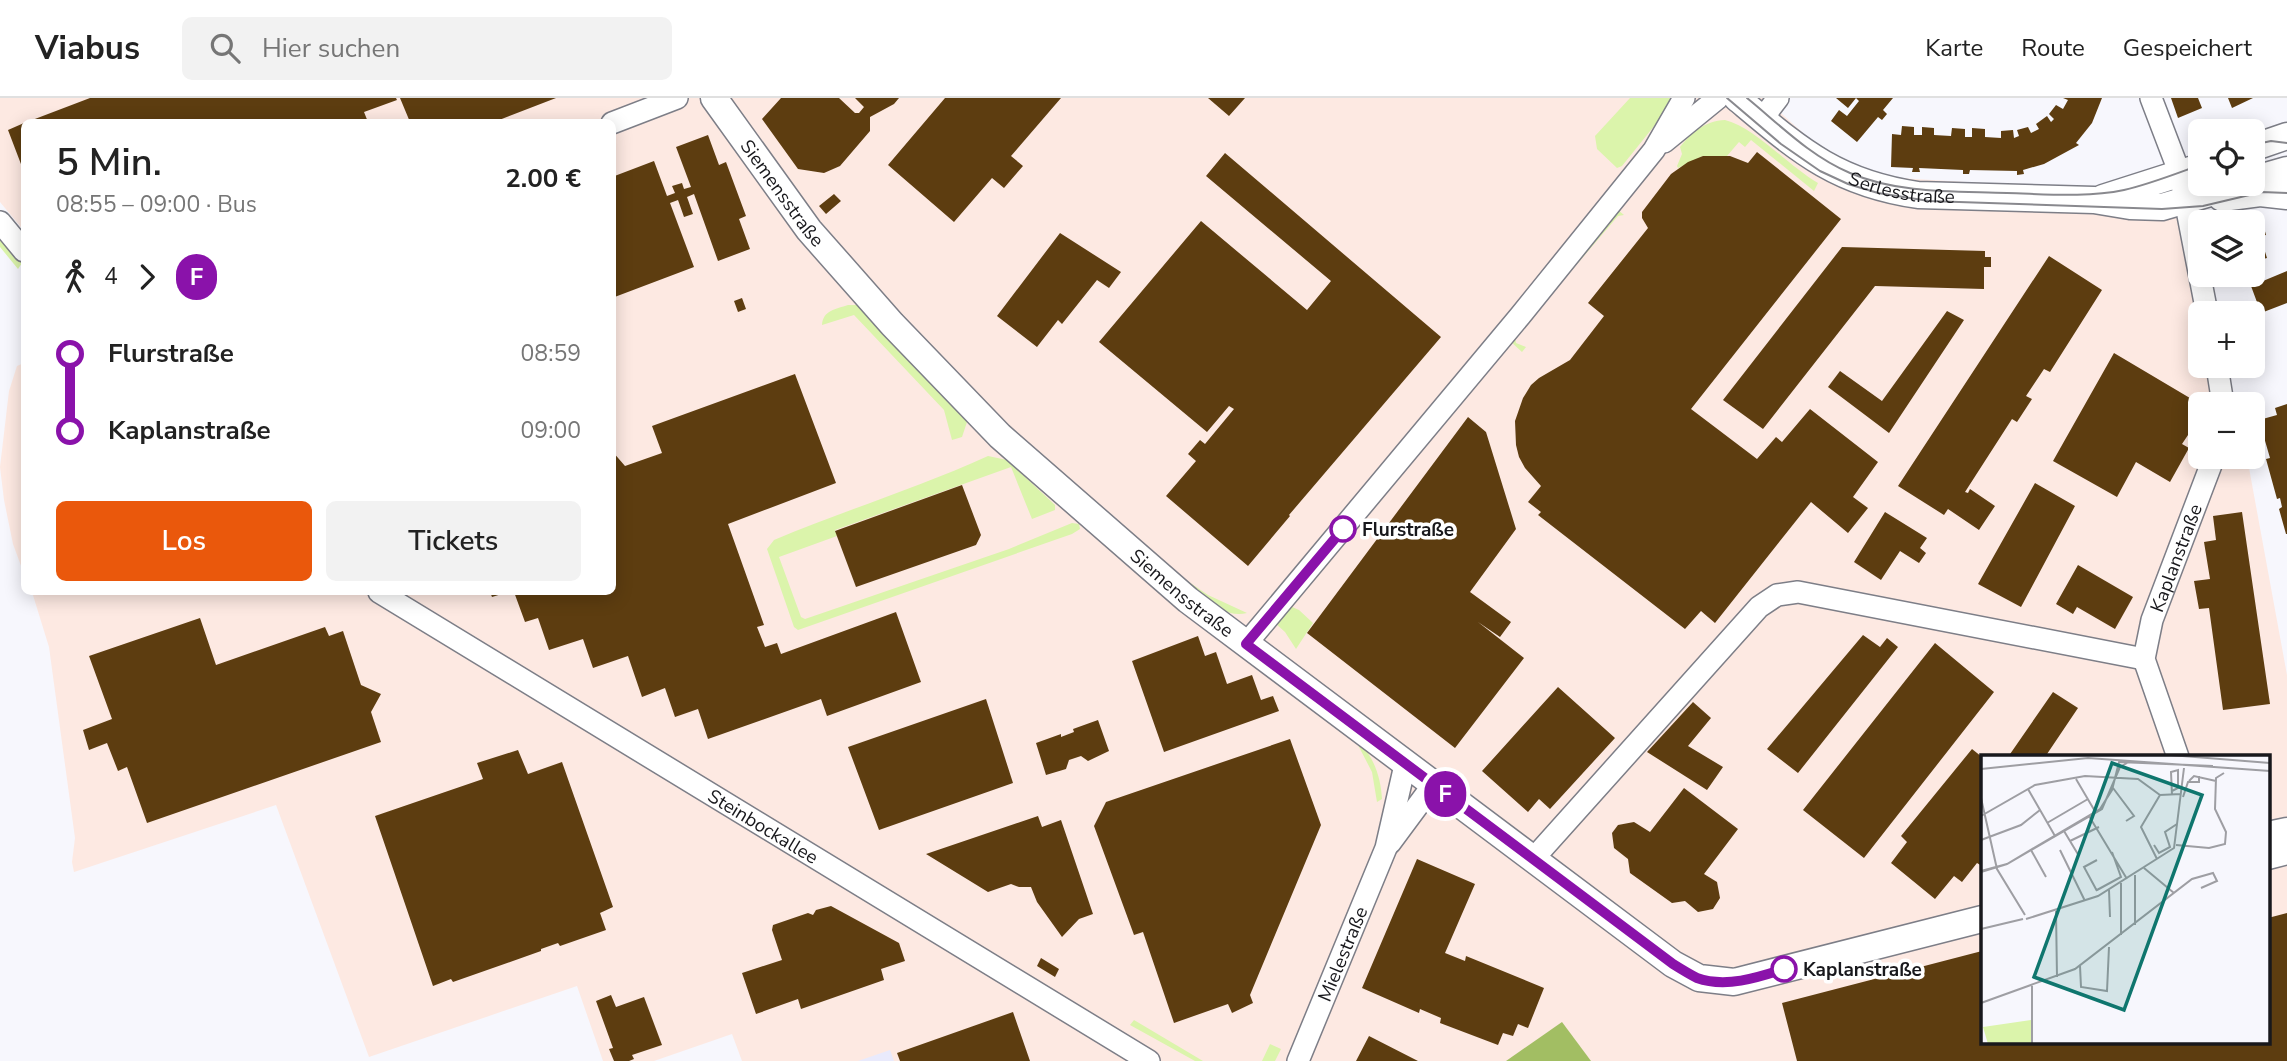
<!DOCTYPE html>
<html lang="de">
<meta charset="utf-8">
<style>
:root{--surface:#fff;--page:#f2f2f2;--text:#222;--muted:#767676;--line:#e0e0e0;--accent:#ea580c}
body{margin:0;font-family:"Nunito Sans",sans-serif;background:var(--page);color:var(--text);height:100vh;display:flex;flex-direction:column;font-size:26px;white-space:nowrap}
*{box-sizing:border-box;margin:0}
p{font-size:23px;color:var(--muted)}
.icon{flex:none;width:38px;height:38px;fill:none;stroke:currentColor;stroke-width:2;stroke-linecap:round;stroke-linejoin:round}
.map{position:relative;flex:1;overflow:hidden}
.side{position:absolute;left:21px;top:21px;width:595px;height:476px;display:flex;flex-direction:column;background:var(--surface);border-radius:10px;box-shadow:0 4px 18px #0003}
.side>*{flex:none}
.badge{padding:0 14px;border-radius:23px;font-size:24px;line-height:46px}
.fabs{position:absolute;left:2188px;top:21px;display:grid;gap:14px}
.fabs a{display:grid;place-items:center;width:77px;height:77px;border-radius:10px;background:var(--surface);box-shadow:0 4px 18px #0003;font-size:35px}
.map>.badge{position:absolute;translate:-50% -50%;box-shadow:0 0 0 4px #fff}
.legs{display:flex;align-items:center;gap:10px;height:77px;padding:0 35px;font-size:23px}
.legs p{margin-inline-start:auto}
.overview{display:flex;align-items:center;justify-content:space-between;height:119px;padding:0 35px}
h1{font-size:38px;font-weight:600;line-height:52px}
.primary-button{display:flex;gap:14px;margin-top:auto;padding:14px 35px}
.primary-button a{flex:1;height:80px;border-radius:10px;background:var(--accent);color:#fff;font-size:28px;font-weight:600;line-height:80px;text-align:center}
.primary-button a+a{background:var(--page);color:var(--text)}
ul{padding:0 35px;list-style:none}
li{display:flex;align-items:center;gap:24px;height:77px;font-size:26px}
li i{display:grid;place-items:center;width:10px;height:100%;margin:0 9px;background:currentColor}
li i::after{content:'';width:18px;height:18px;margin:-9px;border:5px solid;border-radius:50%;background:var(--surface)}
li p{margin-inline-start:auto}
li:first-child i{background:linear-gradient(#0000 50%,currentColor 0)}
li:last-child i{background:linear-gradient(currentColor 50%,#0000 0)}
header{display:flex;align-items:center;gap:42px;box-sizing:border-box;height:98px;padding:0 35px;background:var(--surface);border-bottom:2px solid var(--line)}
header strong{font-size:33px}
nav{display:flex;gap:38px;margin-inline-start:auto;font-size:24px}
.search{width:490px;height:63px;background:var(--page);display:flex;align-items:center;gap:18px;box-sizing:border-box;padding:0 24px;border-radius:10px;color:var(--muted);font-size:26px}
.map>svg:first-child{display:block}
.commercial{fill:#fde9e2;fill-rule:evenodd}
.built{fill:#e9eafc}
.green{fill:#dbf4ab}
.forest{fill:#a2be63}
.building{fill:#5d3d10}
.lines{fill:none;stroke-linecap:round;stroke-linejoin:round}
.minor-casing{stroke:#7d7e87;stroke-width:24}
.tertiary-casing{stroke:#7d7e87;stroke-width:29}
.minor{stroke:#fff;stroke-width:21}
.tertiary{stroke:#fff;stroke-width:26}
.tram{stroke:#89898e;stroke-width:2}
.line-1-casing{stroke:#fff;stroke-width:16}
.line-1{stroke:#8a12aa;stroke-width:10}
.stop-1-dot{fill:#fff;stroke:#8a12aa;stroke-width:3.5}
.labels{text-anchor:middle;stroke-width:7;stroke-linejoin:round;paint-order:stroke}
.street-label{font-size:19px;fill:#18181c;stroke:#fff}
.stop-label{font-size:19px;font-weight:bold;fill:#18181c;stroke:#fff;text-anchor:start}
.inset-road{fill:none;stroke:#9e9ea3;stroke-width:2}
.view{fill:#0f766e;fill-opacity:0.15;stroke:#0f766e;stroke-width:3.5}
.inset-edge{fill:none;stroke:#18181c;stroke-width:3.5}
</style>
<header>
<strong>Viabus</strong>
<div class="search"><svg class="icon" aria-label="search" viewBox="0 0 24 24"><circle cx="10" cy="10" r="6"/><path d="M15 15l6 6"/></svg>Hier suchen</div>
<nav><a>Karte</a><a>Route</a><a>Gespeichert</a></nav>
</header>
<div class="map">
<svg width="2287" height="963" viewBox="0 0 2287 963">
<rect width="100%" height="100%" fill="#f7f7fd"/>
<path class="commercial" d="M0 0H1764L1850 77 2191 98 2200 215V268H2227L2236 306H2200V359H2247L2287 577V963H742L732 936 654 963H603L577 888 369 959 276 707 74 774 72 764 75 740 49 549 32 494H612V24H24V133L0 104ZM1982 659H2268V944H1982Z
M24 265V476L13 446 4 402 0 369 9 293 17 268Z"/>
<path class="built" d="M890 952 894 963H858Z"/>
<path class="green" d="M1630 0H1672L1663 17 1622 68 1617 70 1597 51 1595 38Z
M1725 22C1756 30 1788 68 1818 85L1814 93 1751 42 1745 49 1739 44 1727 58H1703L1678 70 1677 68 1682 56 1680 49C1692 34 1705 23 1725 22Z
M1618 112 1624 117 1618 118 1515 239 1516 245 1526 249 1522 254 1510 243Z
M0 138 22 165 18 171 0 149Z
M848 207H857L967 324 962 339 952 342 944 312 854 217 822 227C823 212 836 211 848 207Z
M988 358 1007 362 1055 407V412L1032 421 1011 369 835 432 837 438 779 459 801 519 805 521 1009 451 1072 425 1079 426 1080 431 1072 436 798 532 794 529 767 451 774 442C845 412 918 390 988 358Z
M1173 473 1208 497 1247 515C1219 522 1193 490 1173 473Z
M1290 508 1299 512 1313 525 1296 551 1285 534 1275 525Z
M1360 646C1375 660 1381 682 1382 701L1377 704 1372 674 1358 647Z
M1134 922 1203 963H1195L1130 927Z
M1270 946 1281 951 1275 963H1262Z"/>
<path class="forest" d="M1562 924 1591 963H1506Z"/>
<path class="building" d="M90 0H396L397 2 364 14 368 24H27Z
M400 0H556L494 24H410Z
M781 0H839L855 15H859L864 9 855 0H899L894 6 870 19V33L840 68 824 75 798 71 762 21Z
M945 0H1061L1011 58 1023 68 1004 90 992 80 954 124 888 67Z
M1208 0H1245L1229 18Z
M1836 0H1893L1883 12 1887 16 1882 22 1878 19 1857 44 1831 23 1839 12 1847 18 1859 3 1856 0 1848 10Z
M2063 0H2102L2092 25 2076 45 2079 47 2044 66 2023 72 2024 76 2017 77V73L1970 72 1969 76H1963V72L1919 70 1920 74H1912L1913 70 1891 69 1892 36 1901 37 1902 28 1914 29V37H1922V29L1934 30V37L1951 38 1952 30 1965 31V39H1972V30L1985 31V39L2001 40V33L2013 32 2014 40 2019 38 2017 32 2028 29 2031 35 2039 31 2036 26 2047 18 2051 24 2054 21 2049 16 2056 7 2063 11 2068 2Z
M2171 0H2198L2202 10 2178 20Z
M2228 0H2253L2232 10Z
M24 25V74L8 32Z
M708 37 719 67 726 64 746 118 739 121 750 151 718 163 694 96 687 99 693 116 684 119 678 102 670 105 694 169 612 200V79L654 63 667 98 675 95 672 88 682 85 684 91 691 89 676 49Z
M1757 54 1841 121 1691 311 1757 361 1776 339 1782 344 1810 311 1878 364 1853 399 1868 410 1848 435 1811 404 1715 525 1701 513 1685 531 1538 417 1541 414 1528 404 1541 388 1525 370 1519 359 1516 347 1515 323 1523 300 1531 287 1539 280 1570 262 1604 218 1588 205 1648 130 1642 120V114L1671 76 1688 64 1703 58H1730L1748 65Z
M1225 55 1441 239 1289 417 1290 418 1248 468 1166 398 1196 363 1188 356 1200 342 1205 346 1234 311 1229 308 1207 334 1099 244 1201 123 1307 212 1331 183 1206 78Z
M834 96 841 103 826 116 819 108Z
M2263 126 2266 137 2260 138 2267 160 2252 164V130Z
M1060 135 1121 174 1109 190 1097 182 1062 226 1058 222 1037 249 997 218Z
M1842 149 1985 153V159H1991V169H1984V191L1875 188 1763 331 1723 302Z
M2049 158 2102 192 2050 274 2044 271 2026 298 2032 301 2017 324 2012 321 1965 394 1968 395 1970 391 1995 408 1979 432 1948 411 1944 417 1898 388Z
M2287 173V205L2261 215 2251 188Z
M742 200 746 211 738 214 734 203Z
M1947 213 1964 222 1889 335 1828 289 1840 273 1882 303Z
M2114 255 2200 306V319L2182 346 2189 350 2170 384 2136 364 2117 399 2053 363Z
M795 276 836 385 728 426 764 527 757 529 765 549 777 545 781 556 896 514 921 584 827 618 821 601 708 641 698 611 675 619 665 590 642 599 628 558 593 570 583 541 549 552 538 520 525 524 514 494H612V353L625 368 662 355 652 328Z
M2287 306V436H2286L2279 411 2282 409 2280 400 2277 401 2266 361 2270 360 2259 322 2277 317 2275 310Z
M1468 319 1486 334 1516 431 1470 494 1511 524 1500 539 1478 524 1524 560 1455 650 1307 535Z
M2035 385 2075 408 2021 509 1978 486Z
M962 387 981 437 976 447 856 489 835 433Z
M1885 414 1927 440 1920 450 1926 455 1919 465 1900 453 1881 482 1854 464Z
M2242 414 2270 606 2223 612 2209 510 2199 511 2194 483 2210 481 2204 444 2216 442 2213 418Z
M2078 467 2133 499 2115 531 2077 509 2073 516 2056 506Z
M490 494H508L492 499Z
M200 520 216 567 325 529 329 538 343 533 361 587 381 596 371 614 381 644 147 725 127 669 118 673 107 645 89 652 83 632 112 621 89 558Z
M1863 537 1880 549 1887 540 1898 549 1798 675 1767 651Z
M1198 538 1205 558 1216 554 1227 586 1252 577 1261 602 1273 598 1279 613 1164 654 1132 563Z
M1935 545 1994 594 1864 760 1803 712Z
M1558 589 1615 640 1550 711 1539 701 1528 714 1482 673Z
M2053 594 2078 610 2045 659H2008Z
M986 601 1013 685 879 732 848 649Z
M1693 604 1711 620 1688 648 1723 669 1707 692 1647 654Z
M1098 622 1109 653 1088 663 1081 658 1069 662 1066 671 1046 677 1036 645 1061 636V639L1074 634 1073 631Z
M1290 641 1321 727 1250 897 1253 905 1232 915 1228 906 1174 925 1143 834 1134 837 1094 728 1106 704Z
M1972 651 1982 659V768L1977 765 1962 784 1954 778 1935 801 1891 765 1907 744 1901 738Z
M518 652 528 676 562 664 613 809 600 815 606 832 560 848 558 845 541 851V853L453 884 451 881 433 888 375 718 483 681 477 665Z
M1684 690 1738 731 1704 776 1717 784 1720 800 1713 811 1698 814 1685 803 1672 805 1630 775 1628 761 1614 750 1612 735 1618 727 1634 724 1650 734Z
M1038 718 1042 729 1061 722 1093 816 1079 821 1062 839 1037 804 1031 789H1019L1011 786 988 794 926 756Z
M1417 761 1475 786 1445 855 1465 863 1466 858 1544 890 1528 930 1518 926 1513 938 1503 935 1498 947 1440 925 1441 920 1420 911 1419 915 1362 890Z
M831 808 899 845 905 863 881 871 884 882 801 911 798 901 756 916 742 875 782 862 772 832 773 827 808 815 813 817 816 812Z
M2287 815V963H1797L1782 905 1982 853V944H2268V820Z
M1041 860 1059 871 1055 879 1037 868Z
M611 897 616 909 644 899 662 947 632 957 634 961 629 963H614L609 951 613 950 596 903Z
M1013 914 1030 963H900L897 955Z
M1369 938 1418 963H1356Z"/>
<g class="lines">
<defs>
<g id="minor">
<path d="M2151 0 2180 76 2207 215"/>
<path d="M1762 21 1778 0"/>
<path d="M612 25 677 0"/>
<path d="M1664 44 1718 0"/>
<path d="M0 124 24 153"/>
<path d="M2217 268 2223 306"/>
<path id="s1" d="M379 494 1149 963"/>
<path d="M1246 546 1520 218 1654 52 1684 0"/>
<path id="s2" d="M2178 659 2144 561 2152 522 2214 359"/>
<path d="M1390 745 1433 687"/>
<path d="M1534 760 1759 509 1777 497 1798 494 2144 561"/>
<path id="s3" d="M1298 963 1386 750 1405 667"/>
</g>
<g id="tertiary">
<path id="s4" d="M714 0 809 132 892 226 1000 338 1188 502 1673 866 1699 880 1734 884 1982 821"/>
<path id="s5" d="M1737 0C1798 51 1835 85 1918 97L2094 102 2130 108 2162 109 2241 86"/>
<path d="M2252 50 2287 38"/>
<path d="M2252 82 2287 72"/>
<path d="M2103 100 2200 69"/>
<path d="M2222 100 2260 95 2287 98"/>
<path d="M2268 737 2287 733"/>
<path d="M2268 758 2287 753"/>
</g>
</defs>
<use href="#minor" class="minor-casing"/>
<use href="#tertiary" class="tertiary-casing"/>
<use href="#minor" class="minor"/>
<use href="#tertiary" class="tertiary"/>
<path class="tram" d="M1727 0 1781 46 1820 73 1848 86 1878 95 1929 103 2162 111 2203 108 2262 94 2287 95
M1747 0C1780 27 1810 58 1850 75 1899 96 1955 93 2007 95 2045 96 2086 100 2124 92 2150 86 2175 76 2200 67
M2252 47 2271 43 2287 45"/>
</g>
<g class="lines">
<defs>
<path id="line-1" d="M1343 431 1246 546 1673 866C1681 871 1689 876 1697 880 1725 890 1757 880 1784 871"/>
</defs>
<use href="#line-1" class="line-1-casing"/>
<use href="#line-1" class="line-1"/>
</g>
<g class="stop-1-dot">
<circle cx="1343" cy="431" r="12"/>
<circle cx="1784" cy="871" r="12"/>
</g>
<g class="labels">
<g class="street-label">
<text dy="7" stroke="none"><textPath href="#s5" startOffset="192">Serlesstraße</textPath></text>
<text dy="7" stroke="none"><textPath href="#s4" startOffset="117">Siemensstraße</textPath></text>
<text dy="7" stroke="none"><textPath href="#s2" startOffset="210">Kaplanstraße</textPath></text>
<text dy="7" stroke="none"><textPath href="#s4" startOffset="684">Siemensstraße</textPath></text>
<text dy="7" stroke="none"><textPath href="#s1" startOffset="450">Steinbockallee</textPath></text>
<text dy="7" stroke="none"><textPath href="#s3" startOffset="116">Mielestraße</textPath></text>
</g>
<g class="stop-label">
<text x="1362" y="438">Flurstraße</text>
<text x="1803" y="878">Kaplanstraße</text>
</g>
</g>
<g transform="translate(1981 657)">
<rect width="289" height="289" fill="#f7f7fd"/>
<path d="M50 265V289H7L2 272Z" fill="#dbf4ab"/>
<path class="inset-road" d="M189 0 289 8M0 14 107 3 289 16M95 24 115 58M208 26 213 21 235 26M132 33 153 61 145 66M47 34 74 81M191 40 190 17 197 15V33L191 36M202 42 207 27H218V21M0 43 16 114 44 160M0 61 54 30 104 21 157 24 179 40 200 39M108 61 146 124M66 68 107 44M83 76 98 101M0 85 40 70 59 55M89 86 118 72M173 90 178 98 189 92 184 77 196 69M195 90 228 93 244 89 245 77 234 54 235 23 243 18M50 95 65 122M79 95 104 146M176 104 160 72 179 40M116 105 103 112 116 136M163 113 193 138M0 116 26 109 119 54 131 35 138 7 232 11M0 117 26 109 121 54 139 12 146 8M116 135 140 122 131 97M128 135 129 162M75 156 76 222M45 164 117 141 193 93 203 13M154 170V120M0 174 42 164M140 180V128M99 211 100 232 126 236 128 192M51 231V289M0 248 94 214 211 124 232 118 236 126 220 133"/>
<path class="view" d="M131 8 221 40 143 255 53 222Z"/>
<rect width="289" height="289" class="inset-edge"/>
</g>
</svg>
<div class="fabs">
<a><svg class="icon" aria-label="locate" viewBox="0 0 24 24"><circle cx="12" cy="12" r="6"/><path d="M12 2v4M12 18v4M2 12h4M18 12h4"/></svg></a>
<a><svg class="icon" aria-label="layers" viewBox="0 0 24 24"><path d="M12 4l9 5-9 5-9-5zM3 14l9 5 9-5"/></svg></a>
<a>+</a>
<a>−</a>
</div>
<b class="badge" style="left:1445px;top:696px;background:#8a12aa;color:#fff">F</b>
<section class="side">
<div class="overview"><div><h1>5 Min.</h1><p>08:55 – 09:00 · Bus</p></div><b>2.00 €</b></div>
<div class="legs"><svg class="icon" aria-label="walk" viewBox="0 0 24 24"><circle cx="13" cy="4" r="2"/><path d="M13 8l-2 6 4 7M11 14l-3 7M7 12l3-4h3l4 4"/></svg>4<svg class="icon" aria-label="forward" viewBox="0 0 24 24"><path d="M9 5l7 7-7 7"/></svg><b class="badge" style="background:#8a12aa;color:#fff">F</b></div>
<ul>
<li><i style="color:#8a12aa"></i><b>Flurstraße</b><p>08:59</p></li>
<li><i style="color:#8a12aa"></i><b>Kaplanstraße</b><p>09:00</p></li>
</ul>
<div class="primary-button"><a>Los</a><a>Tickets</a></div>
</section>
</div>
